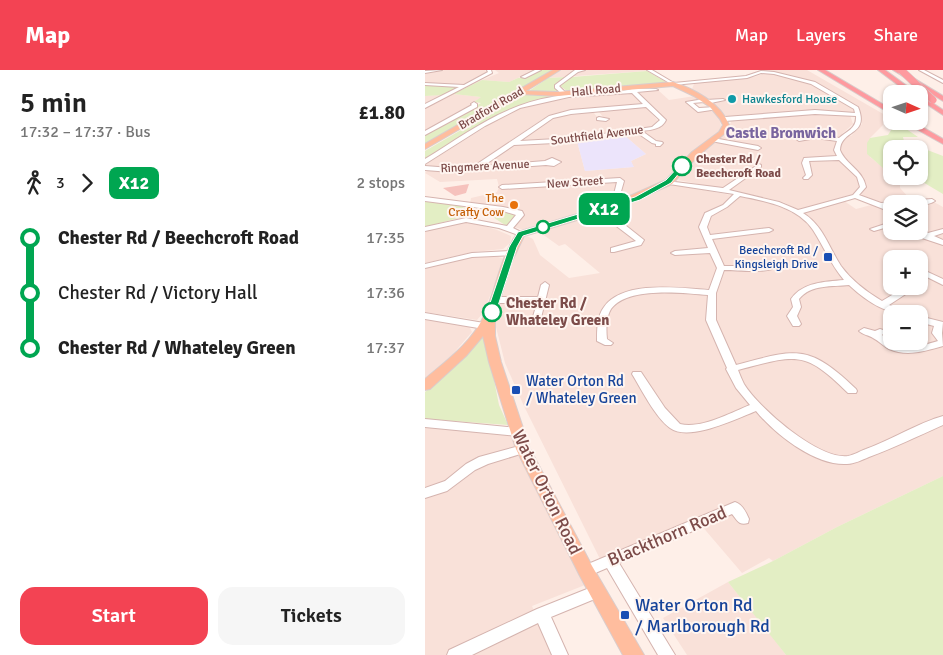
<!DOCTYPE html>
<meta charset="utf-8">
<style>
:root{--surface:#fff;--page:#f6f6f6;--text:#222;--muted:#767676;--accent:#f34353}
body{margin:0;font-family:Signika,sans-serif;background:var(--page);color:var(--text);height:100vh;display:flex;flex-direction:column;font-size:19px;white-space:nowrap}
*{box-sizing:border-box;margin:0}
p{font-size:16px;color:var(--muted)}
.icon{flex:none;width:28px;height:28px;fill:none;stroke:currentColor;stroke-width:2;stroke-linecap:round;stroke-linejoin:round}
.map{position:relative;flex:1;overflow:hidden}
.panel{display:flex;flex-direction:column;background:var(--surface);width:425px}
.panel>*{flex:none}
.badge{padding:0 10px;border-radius:8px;font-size:18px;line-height:32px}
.needle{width:32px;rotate:93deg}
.controls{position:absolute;left:458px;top:15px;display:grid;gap:10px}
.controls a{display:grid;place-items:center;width:45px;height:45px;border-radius:10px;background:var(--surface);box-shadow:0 1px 4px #0004;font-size:25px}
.map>.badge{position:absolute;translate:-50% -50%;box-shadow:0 0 0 2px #fff}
.legs{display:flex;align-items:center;gap:8px;height:55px;padding:0 20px;font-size:16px}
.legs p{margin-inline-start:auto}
.head{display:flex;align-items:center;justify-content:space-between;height:85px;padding:0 20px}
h1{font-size:28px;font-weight:600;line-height:38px}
.cta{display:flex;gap:10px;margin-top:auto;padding:10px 20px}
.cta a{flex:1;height:58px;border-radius:15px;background:var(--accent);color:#fff;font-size:20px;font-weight:600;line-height:58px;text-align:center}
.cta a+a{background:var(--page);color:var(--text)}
ul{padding:0 20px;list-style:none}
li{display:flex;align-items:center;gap:18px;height:55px;font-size:19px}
li i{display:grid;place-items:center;width:8px;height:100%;margin:0 6px;background:currentColor}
li i::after{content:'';width:12px;height:12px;margin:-6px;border:4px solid;border-radius:50%;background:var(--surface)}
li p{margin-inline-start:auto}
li:first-child i{background:linear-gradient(#0000 50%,currentColor 0)}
li:last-child i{background:linear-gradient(currentColor 50%,#0000 0)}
header{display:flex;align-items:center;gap:30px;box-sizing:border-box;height:70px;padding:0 25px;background:var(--accent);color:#fff}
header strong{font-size:24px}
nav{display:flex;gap:28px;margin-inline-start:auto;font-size:18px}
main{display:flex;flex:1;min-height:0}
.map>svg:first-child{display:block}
.residential{fill:#f9e1d9;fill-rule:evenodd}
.education{fill:#ece4fb}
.green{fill:#e3eec4}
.building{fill:#f6c2bd}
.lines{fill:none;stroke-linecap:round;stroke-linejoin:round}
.minor-casing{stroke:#d5b4af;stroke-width:2}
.major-casing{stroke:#dacdcc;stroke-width:2}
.highway-casing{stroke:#dacdcc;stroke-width:2}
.minor{fill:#fff;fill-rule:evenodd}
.major{fill:#ffbd9e;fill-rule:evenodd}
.highway{fill:#fe9a9f;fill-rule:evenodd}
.highway-bridge-casing{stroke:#dacdcc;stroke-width:8;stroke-linecap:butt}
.highway-bridge{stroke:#fe9a9f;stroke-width:7}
.line-1{fill:#00a651;stroke:#fff}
.culture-dot{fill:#0f9aa8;stroke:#fff5f0;stroke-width:2}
.stop-1-dot{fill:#fff;stroke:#00a651;stroke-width:2.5}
.food-dot{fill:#e8710a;stroke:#fff5f0;stroke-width:2}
.transit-dot{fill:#1a4fb4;stroke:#fff5f0;stroke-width:2}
.labels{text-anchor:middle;stroke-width:4;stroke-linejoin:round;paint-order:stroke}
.far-street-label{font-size:12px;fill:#7c4b49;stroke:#fff5f0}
.far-culture-label{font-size:12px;fill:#0d838f;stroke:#fff5f0;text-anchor:start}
.far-stop-label{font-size:12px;font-weight:bold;fill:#7c4b49;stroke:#fff5f0;text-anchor:start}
.far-food-label{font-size:12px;fill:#c56008;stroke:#fff5f0;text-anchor:end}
.far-transit-label{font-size:12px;fill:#164399;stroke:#fff5f0;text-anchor:end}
.far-quarter-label{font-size:15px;font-weight:bold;fill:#79659f;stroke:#fff5f0}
.stop-label{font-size:15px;font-weight:bold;fill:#7c4b49;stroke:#fff5f0;text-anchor:start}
.transit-label{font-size:15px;fill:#164399;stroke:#fff5f0;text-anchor:start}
.near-street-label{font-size:18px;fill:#7c4b49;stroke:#fff5f0}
.near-transit-label{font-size:18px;fill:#164399;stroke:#fff5f0;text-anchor:start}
</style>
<header>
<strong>Map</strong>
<nav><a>Map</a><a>Layers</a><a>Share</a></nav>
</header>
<main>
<section class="panel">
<div class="head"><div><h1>5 min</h1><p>17:32 – 17:37 · Bus</p></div><b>£1.80</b></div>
<div class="legs"><svg class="icon" aria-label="walk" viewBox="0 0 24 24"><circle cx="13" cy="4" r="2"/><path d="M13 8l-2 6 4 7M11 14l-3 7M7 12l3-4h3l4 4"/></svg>3<svg class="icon" aria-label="forward" viewBox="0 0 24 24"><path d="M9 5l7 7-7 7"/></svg><b class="badge" style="background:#00a651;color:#fff">X12</b><p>2 stops</p></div>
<ul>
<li><i style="color:#00a651"></i><b>Chester Rd / Beechcroft Road</b><p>17:35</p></li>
<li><i style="color:#00a651"></i><span>Chester Rd / Victory Hall</span><p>17:36</p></li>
<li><i style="color:#00a651"></i><b>Chester Rd / Whateley Green</b><p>17:37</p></li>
</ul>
<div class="cta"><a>Start</a><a>Tickets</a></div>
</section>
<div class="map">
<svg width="518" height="585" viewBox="0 0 518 585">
<rect width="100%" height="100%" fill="#feefe8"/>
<path class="residential" d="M0 0H60L62 2 42 14 34 15 0 13Z
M70 0H111L84 12 57 10 74 3Z
M136 0H221L222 1 123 8Z
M339 0H382L460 45 458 55 445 68V87L475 111V118L485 129 456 132 428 124 374 140 358 132 333 126 253 110 273 85 301 63 307 50 393 43 425 45 428 54 417 64 426 66 437 54 433 38 427 37 429 42 428 43 393 41 303 48 285 32 302 31 298 28 283 30 267 19 269 14 271 13 329 7 338 4Z
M233 20 244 30 270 26 274 29 262 32 271 41 286 40 295 49 296 57 294 61 240 109 209 127 99 160 89 157 99 143 45 134 46 128 72 122 74 117 72 109 15 112 0 103 3 100 133 95 137 92 130 89 119 92 58 95 86 76 152 71 160 101 208 97 206 91 221 84 199 65 232 58 241 52V50L213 23Z
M202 23 209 24 217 33 129 45 118 49 49 96 18 98 0 95 81 44 100 36 146 28Z
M28 24 57 27 49 32 46 37 0 62V26Z
M215 36 222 38 233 51 230 56 151 68 96 70 120 52 133 47 168 42 174 49 170 51 184 49 178 47 174 42Z
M246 114 349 133 371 145 419 131 431 139 450 134 455 135 466 134V161H494V134L507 131 518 137V406L412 457 348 491 344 488 317 503 270 448 175 489 98 334 80 293 70 253 91 180 99 168 102 166 108 169 115 185 144 208 175 203 140 174 134 176 113 161 221 127ZM466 189H494V216H466ZM466 244H494V271H466Z
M34 152H46L72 160 86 166 85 173 78 179 49 182 0 193V160Z
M48 187H73L80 189 58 243 52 250 0 242V198Z
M0 249 44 256 47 262 27 285 0 308Z
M0 355 87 365 160 515 107 536 127 585H0Z
M303 512 341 559 361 585H262L238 548Z"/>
<path class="education" d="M199 65 221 84 206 91 209 97 160 101 152 71Z"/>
<path class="green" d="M116 0H129L0 74V65L56 33 49 32 56 27 28 24 57 10 84 12 93 8 104 7Z
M222 1 243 13 142 21 134 15 147 7Z
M140 7 130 15 129 17 135 20V22L104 21 123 8Z
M0 15 32 16 33 18 19 25 0 26Z
M204 19 205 21 133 28 94 36 0 90V81L74 38V37L92 26 100 24Z
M471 52 493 67H478L479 71 518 86V124L496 111H475L468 106H494V79H466V105L442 84V73L445 68 463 65Z
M0 131 33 135 52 143 0 157Z
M60 139 89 144 91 146 85 155H80L57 140Z
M60 265 74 335 83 355 0 349V322L25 300 56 266Z
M518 406V585H361L303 512 348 491 412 457Z"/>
<path class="building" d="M44 114 41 123 30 126 18 118Z"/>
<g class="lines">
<defs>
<path id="minor" d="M17 0 0 3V1Z
M62 0H66L67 3 0 38V34L34 17 0 15V13L39 15 63 2Z
M110 0H116L100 8 96 7Z
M150 0H160L153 2 134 16 141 23 137 24 130 18V15Z
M222 0H227L249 13 321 6 336 1 349 2 390 12 433 37C445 66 416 59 415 80 421 95 438 100 441 117L434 125 456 133 507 129 510 131C500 138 479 134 466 134V136H464L466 137V142L430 128 378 143C398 155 404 178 416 196 427 211 442 222 457 231L482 216H493L464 235 482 244C460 244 440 230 424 215 407 217 386 214 374 229L376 237 372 246 376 254 374 256H368L362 246 368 237 366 229C378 212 399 212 419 210 406 195 399 177 388 160 373 137 340 131 315 126L302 137 286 146 282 157 285 165 344 158 348 160 344 162 287 169 299 196H336L350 194 354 196C343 204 314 200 299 200L291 223V250L311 295C371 279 383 273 431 319L432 321 431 323H423C379 279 371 285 313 300 315 305 317 310 319 314 334 338 393 390 423 386 429 385 435 381 441 379 466 370 493 353 518 346V355C493 366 469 378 444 387 437 390 429 394 422 394 390 396 350 364 331 341 311 349 264 372 245 358 230 347 217 320 207 304L208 302H216L240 338 255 354C277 359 305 343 325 335L311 318 301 299 302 298 281 250 283 225C258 223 203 216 186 239 181 247 181 260 182 269L188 273 186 275H180L172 271C172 260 172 246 179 237 198 210 255 218 284 220L292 198 285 183 250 185 246 183 250 181 283 178 274 157 280 143 298 135 309 124 244 114 242 113V111L298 118 334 94 336 95V97L304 120 354 132 373 140 428 125 435 117 432 107 414 90 384 91 387 105 383 109H379L378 108 381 105 377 93 379 88 412 86 409 80 412 71 391 68 374 71 371 69 391 64 414 68C422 61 432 58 431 46L390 44 300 51 297 49 300 47 390 40 430 43 429 39 386 14 349 4 336 3 322 8 248 15Z
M494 0H499L518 10V13Z
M207 19H231L233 20 212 22 241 50C237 59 226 60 217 61L231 71 237 72 238 73 235 76H231V74L227 73 211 62 150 72 89 75 58 96 120 91 127 88 136 92 129 96 121 95 26 102 0 100V96L26 98 49 96 124 46 146 40 218 34 207 23 144 27 95 38 60 56 0 94V89C41 64 78 35 127 27 143 24 160 23 177 21 186 21 199 22 207 19ZM221 37 235 50 227 57 150 68 95 71 128 48 146 44Z
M279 29 281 30 298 29 300 30 281 34 279 32 268 33 274 38 290 37 293 39 273 42 261 32Z
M49 32 52 34V37L0 65V61L47 35 46 34Z
M174 47 184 49 181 51 172 50V48Z
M288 68 333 76 336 78 333 80 286 71V69Z
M195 108 199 111 193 132 195 135 192 137 187 132 192 112 77 119 74 117 77 115Z
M0 127 78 137 97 141 99 145 88 158 100 164 96 166 74 158 41 152 0 161V157L41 148 82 156 91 145 78 141 0 131Z
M160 141H166L173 147 195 151 219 170 216 175 189 182H186V178L211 171 190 155 168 151 160 145Z
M466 152V156L449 161 445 159Z
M494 159 503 163 518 159V163L509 166 518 170V175L497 168 489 161H494Z
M86 181H89V185L47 187 0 198V194L47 183Z
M494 198 518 209V215L494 203Z
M120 212 124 215 115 252 112 253 107 250 112 233H70L66 230 70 227H113L116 215Z
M0 243 59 253 64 256 59 259 0 249Z
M494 246 518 252 517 263 518 276C500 281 482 287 464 279 458 276 454 271 448 268 444 265 438 265 434 261L439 258 450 261 455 259 458 260 460 262 457 265C477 282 490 278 513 271L507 263 509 256 494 252Z
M0 349 92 358 96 359 98 362 96 365 92 366 0 357Z
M98 375 102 376 104 379 102 382 63 394 50 400 22 421 0 428V418L20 411 41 394 54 387Z
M310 432C317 434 321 442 324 449L323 453C314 456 312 450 307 444L194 493 250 585H233L182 498 161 507 156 505 154 501 156 497Z
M172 515 177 516 179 521 177 526 126 547 143 585H127L113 553 47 585H22L24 580 112 539Z"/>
<path id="major" d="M128 0H135L101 21 132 22 248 12C269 19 296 33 304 55L299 64 273 86 247 114 195 137 99 166 86 193 70 247V266L76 292 105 379 167 496 219 585H198L155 506 91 379 64 292 58 266 41 286 5 319 0 320V309C21 291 46 273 58 248 72 219 74 189 93 162L189 133 241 110 267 82 294 62 298 55 295 49 285 37 269 26 248 16 132 26 95 24 0 79V74Z"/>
<path id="highway" d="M393 0H400L466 39V44Z
M453 0H460L493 24H485Z
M468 0H475L518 26V31Z
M494 24 518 40V45L494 29Z
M477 51H487L518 69V74Z"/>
</defs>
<use href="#minor" class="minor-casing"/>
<use href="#major" class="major-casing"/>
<use href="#highway" class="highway-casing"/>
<use href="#minor" class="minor"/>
<use href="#major" class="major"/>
<use href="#highway" class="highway"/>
<defs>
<path id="highway-bridge" d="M476 0 508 30"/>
</defs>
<use href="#highway-bridge" class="highway-bridge-casing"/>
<use href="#highway-bridge" class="highway-bridge"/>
</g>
<path class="line-1" d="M255 95 260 96 246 113 215 130 98 166 92 177 71 242 67 244H64L62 242 84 177 93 162 210 127 241 110Z"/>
<circle class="culture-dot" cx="307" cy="29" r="5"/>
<g class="stop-1-dot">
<circle cx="257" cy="96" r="9"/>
<circle cx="118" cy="157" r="6"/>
<circle cx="67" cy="242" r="9"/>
</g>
<circle class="food-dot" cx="89" cy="135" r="5"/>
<g class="transit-dot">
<rect x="398" y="182" width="10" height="10" rx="2.5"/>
<rect x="86" y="315" width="10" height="10" rx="2.5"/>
<rect x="195" y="540" width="10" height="10" rx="2.5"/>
</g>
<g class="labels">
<g class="far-street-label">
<text transform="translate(171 20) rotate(-5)" y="4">Hall Road</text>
<text transform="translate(66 38) rotate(-30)" y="4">Bradford Road</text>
<text transform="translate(172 65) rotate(-7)" y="4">Southfield Avenue</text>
<text transform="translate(60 96) rotate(-3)" y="4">Ringmere Avenue</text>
<text transform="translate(150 112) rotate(-4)" y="4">New Street</text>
</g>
<g class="far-culture-label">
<text x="317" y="33">Hawkesford House</text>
</g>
<g class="far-stop-label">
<text x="271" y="93">Chester Rd /<tspan x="271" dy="14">Beechcroft Road</tspan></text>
</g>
<g class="far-food-label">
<text x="79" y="132">The<tspan x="79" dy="14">Crafty Cow</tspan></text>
</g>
<g class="far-transit-label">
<text x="393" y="184">Beechcroft Rd /<tspan x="393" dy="14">Kingsleigh Drive</tspan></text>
</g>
<g class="far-quarter-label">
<text x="356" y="68">Castle Bromwich</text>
</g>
<g class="stop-label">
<text x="81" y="238">Chester Rd /<tspan x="81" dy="17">Whateley Green</tspan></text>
</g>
<g class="transit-label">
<text x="101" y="316">Water Orton Rd<tspan x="101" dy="17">/ Whateley Green</tspan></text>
</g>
<g class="near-street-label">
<text transform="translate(122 422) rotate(64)" y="6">Water Orton Road</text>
<text transform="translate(242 466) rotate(-23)" y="6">Blackthorn Road</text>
</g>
<g class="near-transit-label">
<text x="210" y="541">Water Orton Rd<tspan x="210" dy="21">/ Marlborough Rd</tspan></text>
</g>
</g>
</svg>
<div class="controls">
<a><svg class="needle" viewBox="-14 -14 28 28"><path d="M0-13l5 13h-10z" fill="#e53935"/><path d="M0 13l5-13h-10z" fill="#767676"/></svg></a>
<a><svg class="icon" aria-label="locate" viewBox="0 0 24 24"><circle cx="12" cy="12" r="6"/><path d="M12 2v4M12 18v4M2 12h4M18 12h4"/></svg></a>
<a><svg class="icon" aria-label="layers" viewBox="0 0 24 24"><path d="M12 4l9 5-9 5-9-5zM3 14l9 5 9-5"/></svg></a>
<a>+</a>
<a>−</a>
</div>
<b class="badge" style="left:179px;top:139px;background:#00a651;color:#fff">X12</b>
</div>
</main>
